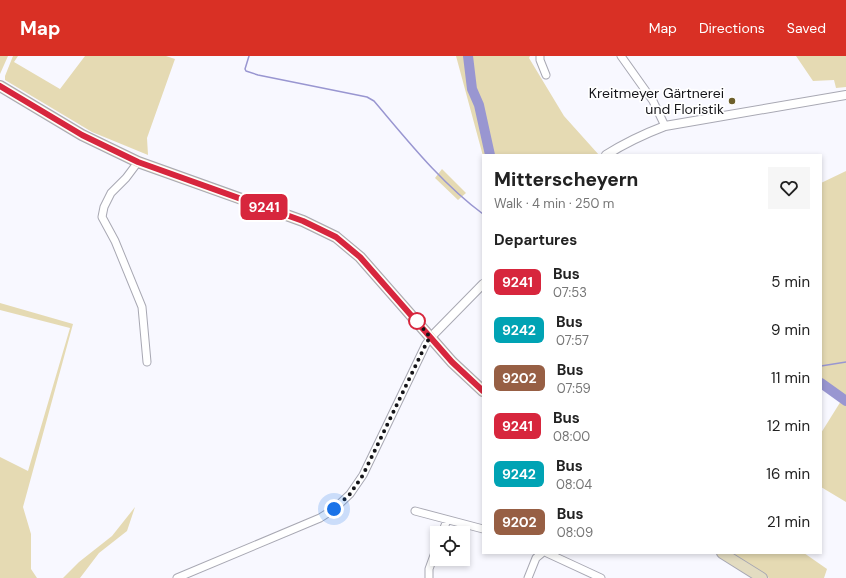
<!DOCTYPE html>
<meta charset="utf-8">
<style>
:root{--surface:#fff;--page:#f6f6f6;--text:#222;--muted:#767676;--accent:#d93025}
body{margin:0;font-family:"DM Sans",sans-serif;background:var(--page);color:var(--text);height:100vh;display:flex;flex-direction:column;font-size:15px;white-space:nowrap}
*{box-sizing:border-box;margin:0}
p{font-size:13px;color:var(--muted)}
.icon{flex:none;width:22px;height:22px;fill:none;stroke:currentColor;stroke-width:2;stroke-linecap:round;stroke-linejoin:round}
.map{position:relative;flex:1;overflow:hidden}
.details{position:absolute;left:482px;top:98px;width:340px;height:400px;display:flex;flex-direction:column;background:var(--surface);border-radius:0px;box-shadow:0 2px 6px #0003}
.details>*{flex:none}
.badge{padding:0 8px;border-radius:6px;font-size:14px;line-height:26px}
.tools{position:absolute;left:430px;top:470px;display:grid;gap:8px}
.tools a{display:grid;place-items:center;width:40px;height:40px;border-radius:0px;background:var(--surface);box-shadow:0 2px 6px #0003;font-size:20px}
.you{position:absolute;width:20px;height:20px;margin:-10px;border:3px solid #fff;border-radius:50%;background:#1a73e8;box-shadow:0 0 0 6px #1a73e833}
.map>.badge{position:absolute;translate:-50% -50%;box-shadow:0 0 0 2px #fff}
h2{padding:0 12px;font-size:15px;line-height:36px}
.round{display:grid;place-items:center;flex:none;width:42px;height:42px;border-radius:0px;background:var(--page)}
.overview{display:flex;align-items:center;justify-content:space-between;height:68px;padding:0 12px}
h1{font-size:19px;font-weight:800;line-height:30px}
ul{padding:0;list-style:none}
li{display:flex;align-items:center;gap:12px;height:48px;padding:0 12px}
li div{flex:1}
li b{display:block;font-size:15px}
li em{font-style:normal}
li .badge{min-width:44px;font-weight:700;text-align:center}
header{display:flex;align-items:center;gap:24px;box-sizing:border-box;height:56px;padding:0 20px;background:var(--accent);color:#fff}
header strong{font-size:19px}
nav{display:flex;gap:22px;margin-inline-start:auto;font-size:14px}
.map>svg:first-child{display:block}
.green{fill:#e5dab3}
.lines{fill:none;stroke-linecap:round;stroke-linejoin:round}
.stream{stroke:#9996d1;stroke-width:1.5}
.river{stroke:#9996d1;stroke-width:10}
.minor-casing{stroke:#a8a8b3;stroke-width:9}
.tertiary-casing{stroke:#a8a8b3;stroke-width:10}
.secondary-casing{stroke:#a8a8b3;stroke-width:12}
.minor{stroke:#fff;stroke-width:7}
.tertiary{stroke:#fff;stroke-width:8}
.secondary{stroke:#e3dcc1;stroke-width:10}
.line-casing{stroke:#fff;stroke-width:9}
.line{stroke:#d7263d;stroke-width:6}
.walk{stroke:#151519;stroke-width:4;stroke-dasharray:0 7.2}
.poi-dot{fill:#6d5f2c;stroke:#fff;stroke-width:1.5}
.stop-dot{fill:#fff;stroke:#d7263d;stroke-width:2}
.labels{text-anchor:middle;stroke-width:3.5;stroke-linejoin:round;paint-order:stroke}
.poi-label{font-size:14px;fill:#151519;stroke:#fff;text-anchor:end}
</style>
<header>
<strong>Map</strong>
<nav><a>Map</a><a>Directions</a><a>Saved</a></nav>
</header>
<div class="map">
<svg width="846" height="522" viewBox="0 0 846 522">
<rect width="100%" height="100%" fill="#f8f8ff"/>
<path class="green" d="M0 0H8L0 18Z
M13 0H18L14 6 60 33 85 0H166L175 3 147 82 148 99 92 76 5 24V20Z
M456 0H530L529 2 564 60 599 99H483V100Z
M796 0H846V31L836 32 834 24 813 25Z
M442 113 466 137 458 144 435 122Z
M846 115V341L821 325V127Z
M0 247 73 268 23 451 31 478V513L37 522H0V401L28 415 70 272 0 254Z
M841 345 846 349V446L821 431V377Z
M135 451 127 475 99 497 80 522H63L79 506 112 480Z
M729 497H804L827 513 824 522H769Z"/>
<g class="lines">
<path class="stream" d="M249 0 245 13 246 15 258 19 367 41 374 45C408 85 441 127 483 158
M821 310 846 306"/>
<path class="river" d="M468 0 472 33 479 49 490 99
M821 327 846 345"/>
<defs>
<path id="minor" d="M540 0V4L546 19
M621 0 653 45 665 70
M138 106 126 122 111 137 104 151 102 161 115 185 142 251 147 306
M415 455 483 473
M442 477 447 464
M547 497 601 522
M177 522 320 462 334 453 350 438 363 419 426 288 431 281
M429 522V513L437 491
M528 522 536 502 542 497"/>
<path id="tertiary" d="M606 99C625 87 644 78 665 70L846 39
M431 281 483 228"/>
<path id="secondary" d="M0 30 82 79 138 106 303 165 336 181 360 201 452 306 483 335
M722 497 762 522"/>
</defs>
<use href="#minor" class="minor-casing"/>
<use href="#tertiary" class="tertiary-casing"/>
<use href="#secondary" class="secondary-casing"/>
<use href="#minor" class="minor"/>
<use href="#tertiary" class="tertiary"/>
<use href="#secondary" class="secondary"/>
</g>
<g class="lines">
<defs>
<path id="line" d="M0 30 82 79 138 106 303 165 336 181 360 201 452 306 483 335"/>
</defs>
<use href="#line" class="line-casing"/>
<use href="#line" class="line"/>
<path class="walk" d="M334 453 350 438 363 419 426 288 430 281 417 265"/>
</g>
<circle class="poi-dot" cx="732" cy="45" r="4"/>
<circle class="stop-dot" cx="417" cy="265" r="8"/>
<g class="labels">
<g class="poi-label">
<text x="724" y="42">Kreitmeyer Gärtnerei<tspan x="724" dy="16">und Floristik</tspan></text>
</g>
</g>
</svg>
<div class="tools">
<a><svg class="icon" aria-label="locate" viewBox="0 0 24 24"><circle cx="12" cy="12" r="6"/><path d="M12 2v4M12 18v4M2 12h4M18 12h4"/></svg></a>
</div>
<div class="you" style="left:334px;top:453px"></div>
<b class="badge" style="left:264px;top:151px;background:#d7263d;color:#fff">9241</b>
<section class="details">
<div class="overview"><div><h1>Mitterscheyern</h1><p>Walk · 4 min · 250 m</p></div><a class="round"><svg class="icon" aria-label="heart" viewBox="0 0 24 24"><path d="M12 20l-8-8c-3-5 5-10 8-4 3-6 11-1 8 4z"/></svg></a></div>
<h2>Departures</h2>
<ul>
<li><span class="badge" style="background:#d7263d;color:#fff">9241</span><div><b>Bus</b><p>07:53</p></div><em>5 min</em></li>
<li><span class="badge" style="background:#00a3b4;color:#fff">9242</span><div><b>Bus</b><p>07:57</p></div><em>9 min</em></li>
<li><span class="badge" style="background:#975f44;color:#fff">9202</span><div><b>Bus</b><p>07:59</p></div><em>11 min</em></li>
<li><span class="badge" style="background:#d7263d;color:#fff">9241</span><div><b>Bus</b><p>08:00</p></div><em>12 min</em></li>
<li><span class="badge" style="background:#00a3b4;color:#fff">9242</span><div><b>Bus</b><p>08:04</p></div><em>16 min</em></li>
<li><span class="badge" style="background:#975f44;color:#fff">9202</span><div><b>Bus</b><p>08:09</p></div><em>21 min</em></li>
</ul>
</section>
</div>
